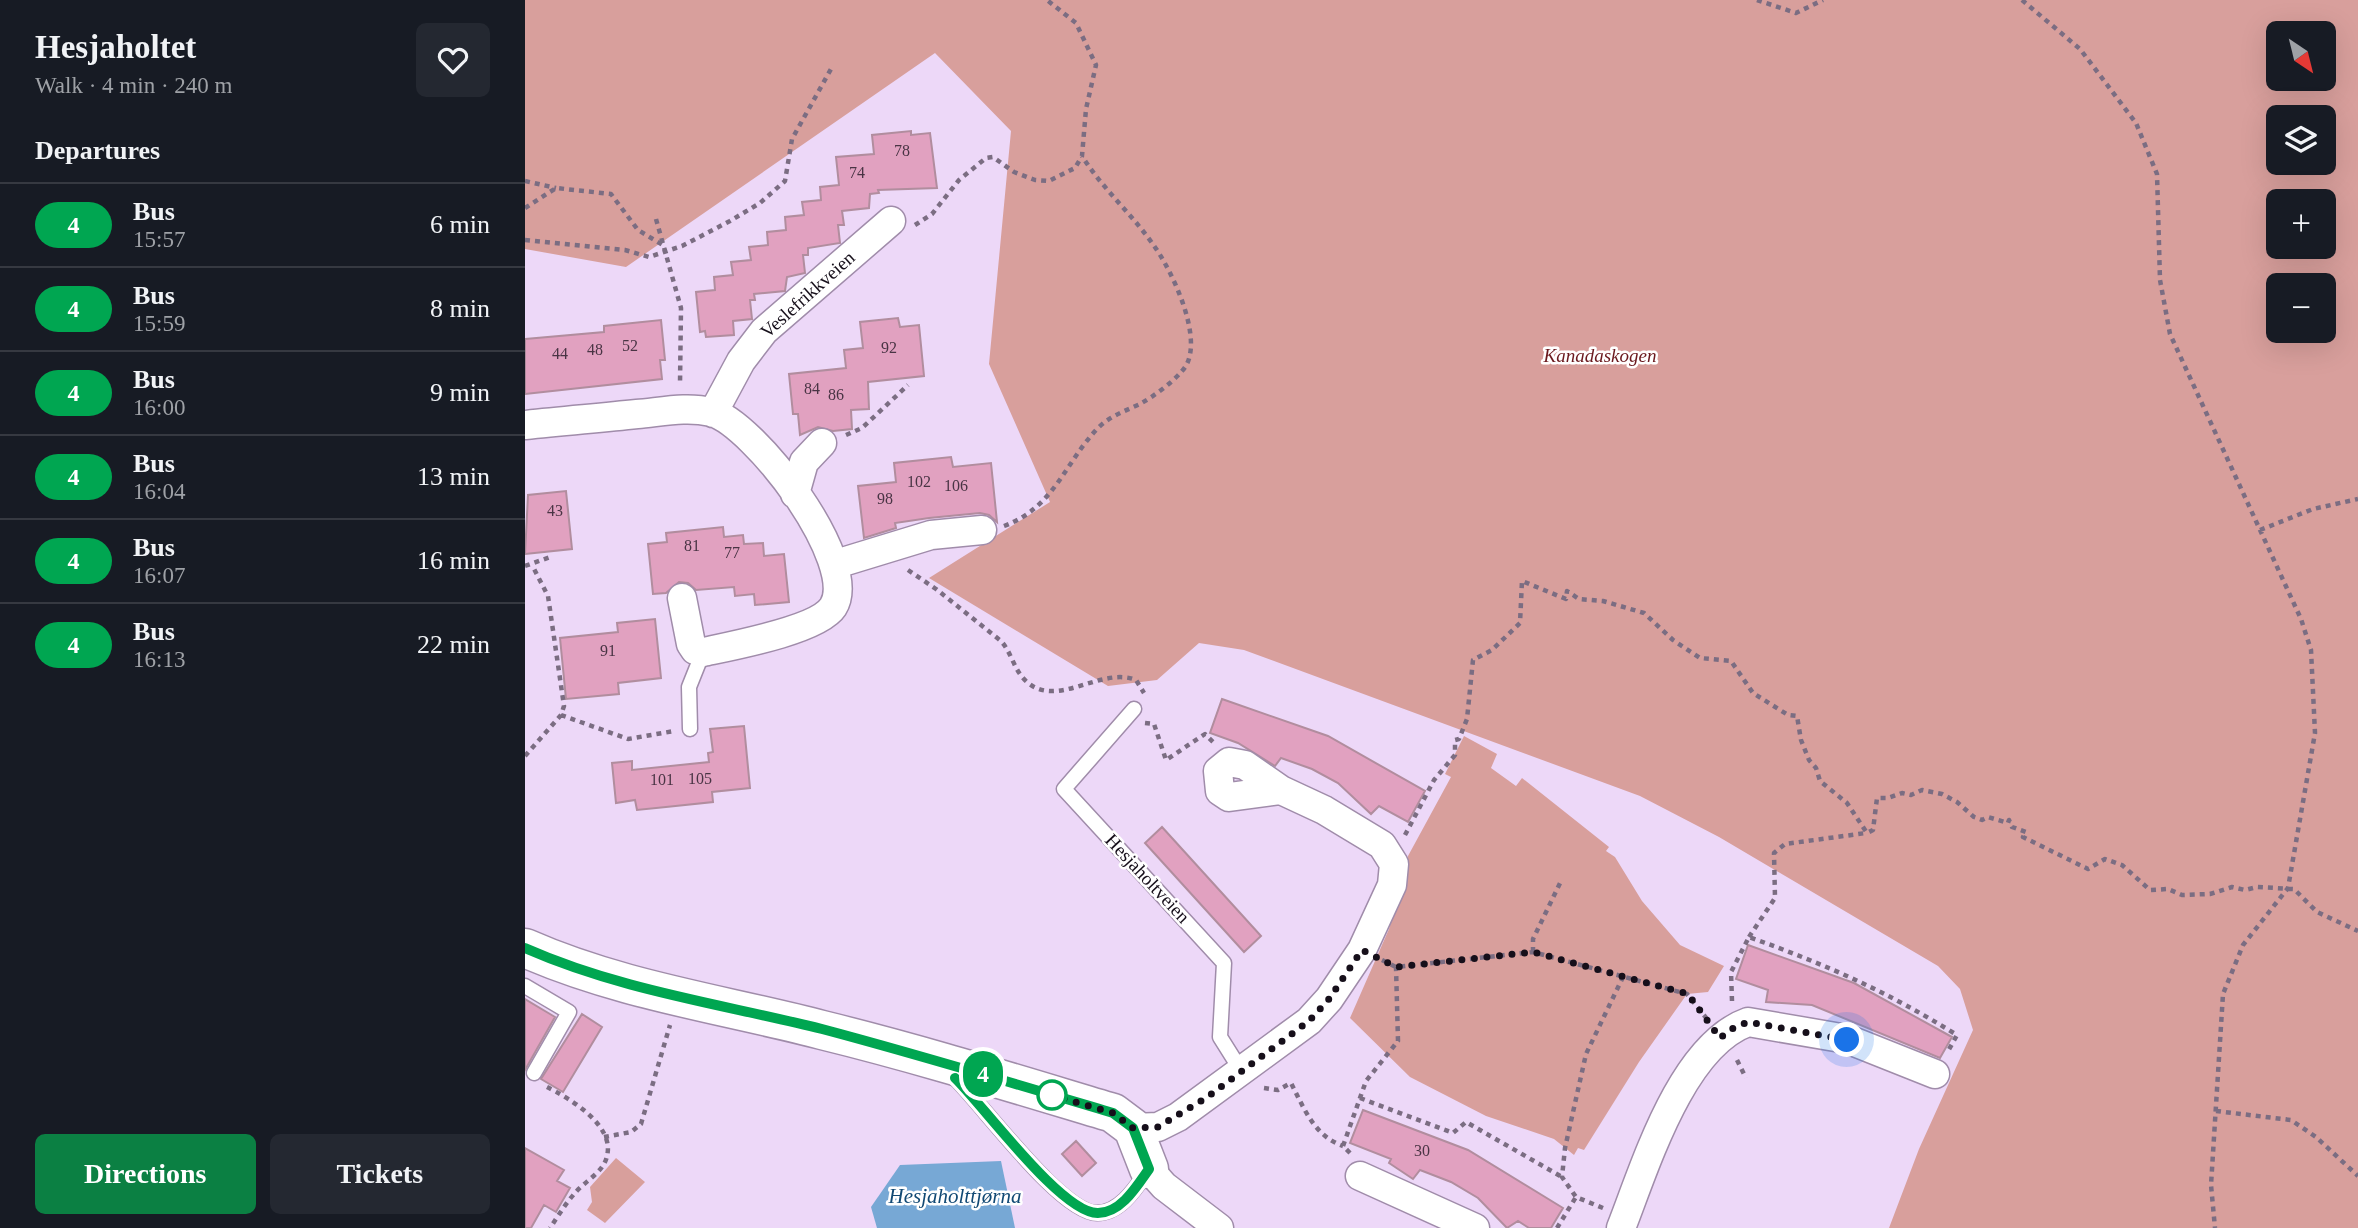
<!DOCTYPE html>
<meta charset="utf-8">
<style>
:root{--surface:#171b24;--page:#242831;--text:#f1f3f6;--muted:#9ea1a6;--line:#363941;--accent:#0b8043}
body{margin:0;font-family:"Times New Roman",serif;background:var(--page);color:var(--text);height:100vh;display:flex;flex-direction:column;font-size:26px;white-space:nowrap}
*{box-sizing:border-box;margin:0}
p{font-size:23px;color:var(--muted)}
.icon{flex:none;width:38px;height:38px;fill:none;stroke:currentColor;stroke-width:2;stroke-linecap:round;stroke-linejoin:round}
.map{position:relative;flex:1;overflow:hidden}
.panel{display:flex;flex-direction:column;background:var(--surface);width:525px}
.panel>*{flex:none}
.badge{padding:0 14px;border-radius:23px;font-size:24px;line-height:46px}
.needle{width:46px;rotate:145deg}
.buttons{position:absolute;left:1741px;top:21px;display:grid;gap:14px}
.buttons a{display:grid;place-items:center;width:70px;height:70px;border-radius:10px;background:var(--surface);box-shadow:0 7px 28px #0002;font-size:35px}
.you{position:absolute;width:35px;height:35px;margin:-18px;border:5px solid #fff;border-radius:50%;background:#1a73e8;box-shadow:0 0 0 10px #1a73e833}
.map>.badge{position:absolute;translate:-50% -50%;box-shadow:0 0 0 4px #fff}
h2{padding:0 35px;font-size:26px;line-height:63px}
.round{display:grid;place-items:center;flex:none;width:74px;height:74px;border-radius:10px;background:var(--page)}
.head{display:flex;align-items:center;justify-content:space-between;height:119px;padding:0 35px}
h1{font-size:33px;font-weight:700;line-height:52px}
.primary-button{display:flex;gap:14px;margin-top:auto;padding:14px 35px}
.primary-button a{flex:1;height:80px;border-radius:10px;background:var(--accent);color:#fff;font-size:28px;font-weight:700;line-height:80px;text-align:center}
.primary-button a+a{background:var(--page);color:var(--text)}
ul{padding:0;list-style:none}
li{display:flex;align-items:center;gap:21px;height:84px;padding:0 35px;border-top:2px solid var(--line)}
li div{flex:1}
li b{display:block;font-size:26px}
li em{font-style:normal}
li .badge{min-width:77px;font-weight:700;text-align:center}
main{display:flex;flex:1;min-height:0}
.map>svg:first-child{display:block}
.green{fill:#d89f9c;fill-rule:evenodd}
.water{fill:#77a8d5}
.building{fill:#e1a1c0;stroke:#b18d9e;stroke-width:2}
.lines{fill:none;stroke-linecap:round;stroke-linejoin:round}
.lane-casing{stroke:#a08caa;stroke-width:17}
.street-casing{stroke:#a08caa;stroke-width:31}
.secondary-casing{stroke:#a08caa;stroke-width:41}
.path{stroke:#7b6d82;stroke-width:4.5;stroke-dasharray:5 5;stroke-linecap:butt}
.lane{stroke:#fff;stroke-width:14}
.street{stroke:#fff;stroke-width:28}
.secondary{stroke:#fff;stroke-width:38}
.line-casing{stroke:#fff;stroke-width:16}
.line{stroke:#00a651;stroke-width:10}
.walk{stroke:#160f1a;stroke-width:7;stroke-dasharray:0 12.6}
.stop-dot{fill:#fff;stroke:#00a651;stroke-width:3.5}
.labels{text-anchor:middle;stroke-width:5;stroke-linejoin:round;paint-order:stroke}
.number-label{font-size:16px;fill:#493444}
.street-label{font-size:19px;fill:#160f1a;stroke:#fff}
.park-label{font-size:19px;font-style:italic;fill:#6b191e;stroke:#fff}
.water-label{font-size:21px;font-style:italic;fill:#114974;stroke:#fff}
</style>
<main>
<section class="panel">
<div class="head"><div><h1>Hesjaholtet</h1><p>Walk · 4 min · 240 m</p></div><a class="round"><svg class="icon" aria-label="heart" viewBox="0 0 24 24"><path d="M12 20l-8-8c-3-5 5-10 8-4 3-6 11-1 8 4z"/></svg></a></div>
<h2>Departures</h2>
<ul>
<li><span class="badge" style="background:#00a651;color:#fff">4</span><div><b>Bus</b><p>15:57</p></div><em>6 min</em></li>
<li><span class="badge" style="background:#00a651;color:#fff">4</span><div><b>Bus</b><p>15:59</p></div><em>8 min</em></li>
<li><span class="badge" style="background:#00a651;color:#fff">4</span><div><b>Bus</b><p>16:00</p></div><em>9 min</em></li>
<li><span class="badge" style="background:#00a651;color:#fff">4</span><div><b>Bus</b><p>16:04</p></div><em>13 min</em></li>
<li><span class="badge" style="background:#00a651;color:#fff">4</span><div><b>Bus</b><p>16:07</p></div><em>16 min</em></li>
<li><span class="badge" style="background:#00a651;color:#fff">4</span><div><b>Bus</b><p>16:13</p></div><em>22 min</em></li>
</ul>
<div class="primary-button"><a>Directions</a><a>Tickets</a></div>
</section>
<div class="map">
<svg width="1833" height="1228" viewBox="0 0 1833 1228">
<rect width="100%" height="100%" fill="#edd8f8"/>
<path class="green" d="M0 0H1833V1228H1364L1394 1149 1448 1030 1435 989 1413 966 1194 837 1115 796 719 650 674 643 632 680 583 686 404 578 525 502 464 364 486 131 410 53 101 267 0 249ZM1754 33H1799V79H1754ZM1754 117H1799V163H1754ZM1754 201H1799V247H1754ZM1754 285H1799V331H1754Z
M939 736 972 754 966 768 991 786 997 778 1084 847 1081 851 1090 857 1117 901 1155 945 1199 966 1183 992 1162 994 1114 1062 1059 1150 1053 1148 1049 1155 1029 1139 961 1116 885 1077 825 1018 864 929 883 856 926 777 920 774Z
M91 1158 120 1182 80 1223 62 1210 67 1202 65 1187Z"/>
<path class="water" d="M476 1161 490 1228H352L346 1207 375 1165Z"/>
<path class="building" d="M386 131V135L405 133 412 188 353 190 354 193 345 194 344 208 317 211 319 225H313L315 243 283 248V255H278L280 273 262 277 260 291 229 294 230 300H225L227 319 208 321 209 335 181 337 180 331 175 332 171 292 190 290 189 277 208 275 206 262 226 260 224 247 243 245 242 232 261 230 260 217 279 215 277 202 296 200 295 187 314 185 311 157 349 154 347 135Z
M373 318 375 327 394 325 399 376 343 382 344 409 326 410 327 429 308 431 293 427 275 435 273 414H268L264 374 321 368 319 350 338 348 335 322Z
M136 320 140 360H135L137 379 0 394V339L79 332V326Z
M426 457 428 467 466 463 472 522 464 515 455 513 404 518 370 523 371 528 339 538 333 486 371 482 369 463Z
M41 491 47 549 0 554 3 495Z
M198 527 199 537 218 535 219 544 238 543 239 556 259 554 264 602 230 605 229 594 210 596 209 587 171 590 163 583 154 582 141 593 128 594 123 544 142 542 141 533Z
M130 619 136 678 93 683 94 694 41 699 35 638 93 632 92 623Z
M697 699 803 736 900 791 883 822 854 806 846 814 813 783 787 769 756 758 750 766 713 743 685 733Z
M219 726 225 788 187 792 188 802 141 807 112 810 110 800 91 803 87 763 107 761V770L184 762 183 753 188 752 185 729Z
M637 827 736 936 719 952 620 843Z
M1223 945 1329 983 1427 1037 1415 1058 1287 1005 1241 1002 1243 990 1211 979Z
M0 999 30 1017 0 1070Z
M57 1014 77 1027 38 1092 16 1079Z
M838 1110 943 1150 1038 1208 1026 1228H1004L993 1221 982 1228 953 1198 926 1182 895 1170 888 1179 864 1163 866 1159 825 1143Z
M551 1141 571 1163 557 1176 537 1154Z
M0 1148 39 1170 32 1181 45 1188 31 1212 19 1205 6 1228H0Z"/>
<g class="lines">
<defs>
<path id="lane" d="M609 709 539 789 699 963 695 1037 717 1072
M165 729 164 687 178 652
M0 986 44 1012 9 1073
M429 1077C458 1105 536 1213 572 1213 596 1213 612 1186 624 1169"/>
<path id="street" d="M188 413 216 361 239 331 366 221
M0 425C37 421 74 418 112 414 136 412 162 406 186 412 229 423 336 563 308 607 293 630 206 646 178 652L170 650 166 644 157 598
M270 494 279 462 297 443
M311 564 406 535 457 530
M608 1128 633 1127 653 1117 784 1021 804 999 837 950 867 885 869 864 857 845 799 810 756 790 720 765 704 762 693 771 695 791 704 797 756 790
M624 1169 639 1186 694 1228
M835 1176 950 1228
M1096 1228C1120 1167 1156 1046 1223 1022L1322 1039 1410 1074"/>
<path id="secondary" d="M0 948C95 990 197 1004 297 1030 395 1054 491 1084 588 1113L608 1128 624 1169"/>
</defs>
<use href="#lane" class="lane-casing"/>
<use href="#street" class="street-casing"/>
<use href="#secondary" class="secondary-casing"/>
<path class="path" d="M1232 0 1271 13 1298 0
M1497 0 1555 49 1611 123 1632 174 1635 280 1645 334 1776 619 1786 650 1790 733 1763 888 1718 945 1698 994 1686 1185 1690 1228
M0 181 31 188
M0 208 31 188 86 194 113 230 141 247
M131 219 156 308 155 384
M390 225 407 214 434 180 461 158 468 157 489 172 510 180 524 181 550 168 557 156 561 109 571 65 551 23 522 0
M0 240 100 250 124 257 157 246 205 221 235 203 260 181 267 139 306 69
M321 435 337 428 383 385
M479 526C530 507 540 462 573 428 585 416 600 411 615 404 629 396 647 383 657 371 683 344 646 268 627 243 605 212 577 188 557 156
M1735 530 1788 509 1833 499
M0 566 28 556
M383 570 411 589 476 641C487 653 489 671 502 682 533 709 576 666 611 680L619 693
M36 715 103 739 149 731
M620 723 629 724 641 760 680 734 688 742
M0 756 36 715 39 706 23 596 7 565
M880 835 909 780 930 755V740L934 739 942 719 948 660 967 650 995 623 997 581 1041 599 1042 591 1054 599 1078 601 1119 613 1148 640 1175 658 1206 661 1228 693 1263 715 1272 716 1276 740 1284 760 1291 768 1295 781 1322 803 1342 833 1348 830 1352 798H1363L1377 793 1386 795 1397 790 1417 794 1432 802 1449 817 1457 820 1463 817 1483 823 1484 820 1487 827 1501 832 1498 837 1563 869 1580 859 1597 865 1625 890 1643 889 1657 895 1685 894 1707 887 1720 890 1732 887 1769 889 1792 912 1833 931
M1224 937 1250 898 1249 853 1260 844 1341 833
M1008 952V939L1036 881
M857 960 871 967 1008 952 1162 994 1182 1019
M1207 1001 1206 972 1224 937C1302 965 1361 991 1432 1035L1422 1053
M1212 1060 1221 1078
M22 1087C44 1098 90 1125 82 1156 79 1172 60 1181 50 1193 41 1203 33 1216 25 1228
M739 1088 753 1090 766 1083C779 1108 789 1136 818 1146
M835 1098 928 1133 941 1122 1037 1177
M1691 1111 1766 1120 1791 1137 1833 1176
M79 1137 106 1132 116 1124 145 1025
M825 1153 818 1146 841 1081 873 1041 871 967
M1078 1208 1051 1197 1037 1177 1040 1148 1061 1054 1098 977
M1032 1228 1051 1197"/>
<use href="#lane" class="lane"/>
<use href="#street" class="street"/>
<use href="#secondary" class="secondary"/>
</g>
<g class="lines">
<defs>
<path id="line" d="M0 948C95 990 197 1004 297 1029 395 1055 491 1084 588 1113L608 1128 624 1169C612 1186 596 1213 573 1213 537 1214 458 1105 430 1078"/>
</defs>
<use href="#line" class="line-casing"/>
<use href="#line" class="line"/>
<path class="walk" d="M527 1095 588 1113 608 1128 633 1127 681 1098 784 1021 804 999 837 950 871 967 1008 952 1163 994 1195 1038 1210 1027 1223 1022 1322 1040"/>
</g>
<circle class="stop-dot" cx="527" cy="1095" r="14"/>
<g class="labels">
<g class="number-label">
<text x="377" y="156">78</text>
<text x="332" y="178">74</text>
<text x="105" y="351">52</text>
<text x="364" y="353">92</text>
<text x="70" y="355">48</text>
<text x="35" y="359">44</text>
<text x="287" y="394">84</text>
<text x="311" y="400">86</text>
<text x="394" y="487">102</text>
<text x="431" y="491">106</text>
<text x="360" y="504">98</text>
<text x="30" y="516">43</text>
<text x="167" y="551">81</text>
<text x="207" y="558">77</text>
<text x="83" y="656">91</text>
<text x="175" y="784">105</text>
<text x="137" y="785">101</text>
<text x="897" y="1156">30</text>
</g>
<g class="street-label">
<text transform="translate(282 294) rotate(-42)" y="7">Veslefrikkveien</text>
<text transform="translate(623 878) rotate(47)" y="7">Hesjaholtveien</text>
</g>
<g class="park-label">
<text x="1075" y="362">Kanadaskogen</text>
</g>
<g class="water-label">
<text x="430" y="1203">Hesjaholttjørna</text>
</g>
</g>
</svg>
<div class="buttons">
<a><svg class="needle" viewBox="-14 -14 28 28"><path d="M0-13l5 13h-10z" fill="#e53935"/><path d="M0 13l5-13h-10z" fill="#9ea1a6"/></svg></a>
<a><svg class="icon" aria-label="layers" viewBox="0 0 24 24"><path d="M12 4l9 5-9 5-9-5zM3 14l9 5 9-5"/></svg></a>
<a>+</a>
<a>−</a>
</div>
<div class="you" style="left:1322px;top:1040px"></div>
<b class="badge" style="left:458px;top:1074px;background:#00a651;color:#fff">4</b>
</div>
</main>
